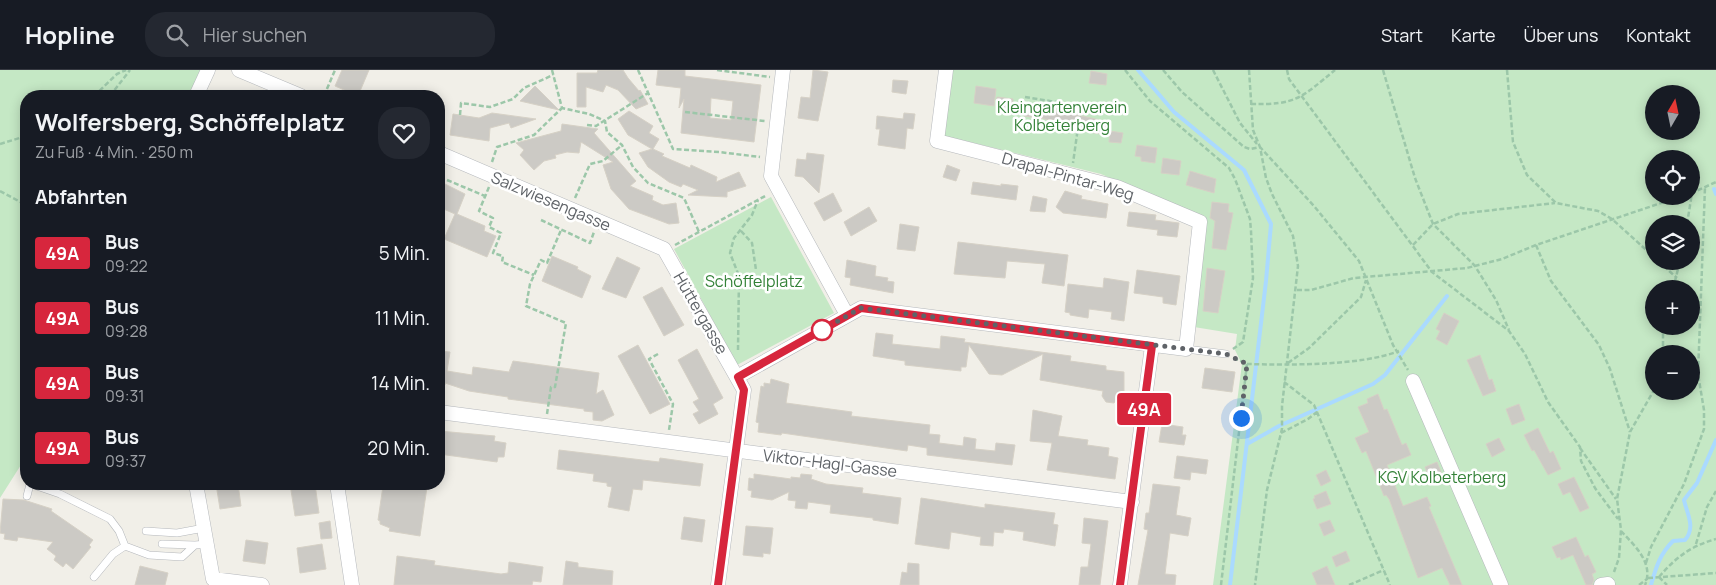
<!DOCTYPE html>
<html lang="de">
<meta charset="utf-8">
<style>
:root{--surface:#171b24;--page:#242831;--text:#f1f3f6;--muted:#9ea1a6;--line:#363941}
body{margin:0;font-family:Manrope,sans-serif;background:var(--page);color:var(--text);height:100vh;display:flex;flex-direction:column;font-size:19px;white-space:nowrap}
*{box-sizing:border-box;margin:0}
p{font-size:16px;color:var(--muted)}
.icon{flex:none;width:28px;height:28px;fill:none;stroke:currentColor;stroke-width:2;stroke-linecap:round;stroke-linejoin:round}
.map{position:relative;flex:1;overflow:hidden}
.sheet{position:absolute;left:20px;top:20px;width:425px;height:400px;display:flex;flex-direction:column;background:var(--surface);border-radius:20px;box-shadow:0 2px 12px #0003}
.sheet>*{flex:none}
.badge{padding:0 10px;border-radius:4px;font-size:18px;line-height:32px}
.needle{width:32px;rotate:9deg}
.buttons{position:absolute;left:1645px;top:15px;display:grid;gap:10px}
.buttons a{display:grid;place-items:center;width:55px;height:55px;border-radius:50%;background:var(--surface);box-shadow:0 2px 12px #0003;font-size:25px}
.you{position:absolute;width:25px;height:25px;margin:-12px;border:4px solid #fff;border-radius:50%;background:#1a73e8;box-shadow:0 0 0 8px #1a73e833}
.map>.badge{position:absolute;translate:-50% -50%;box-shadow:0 0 0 2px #fff}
h2{padding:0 15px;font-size:19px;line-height:45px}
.round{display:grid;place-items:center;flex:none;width:52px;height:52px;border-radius:20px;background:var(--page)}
.head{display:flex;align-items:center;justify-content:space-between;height:85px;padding:0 15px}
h1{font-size:24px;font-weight:700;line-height:38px}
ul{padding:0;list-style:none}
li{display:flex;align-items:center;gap:15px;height:65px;padding:0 15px}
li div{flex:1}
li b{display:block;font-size:19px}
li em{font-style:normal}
li .badge{min-width:55px;font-weight:700;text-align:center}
header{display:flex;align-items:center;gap:30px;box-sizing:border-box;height:70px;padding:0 25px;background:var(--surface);border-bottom:1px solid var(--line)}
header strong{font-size:24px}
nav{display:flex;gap:28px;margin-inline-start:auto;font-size:18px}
.search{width:350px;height:45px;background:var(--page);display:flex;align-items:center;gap:12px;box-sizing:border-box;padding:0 18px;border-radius:20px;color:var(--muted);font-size:19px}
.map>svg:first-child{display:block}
.green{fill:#c5e8c5;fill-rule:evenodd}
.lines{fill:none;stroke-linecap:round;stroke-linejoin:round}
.stream{stroke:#aadaff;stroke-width:4}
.building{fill:#cccac5;stroke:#d6d1c6;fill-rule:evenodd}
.lane-casing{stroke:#b5b8bc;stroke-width:8}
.street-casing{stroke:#b5b8bc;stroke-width:15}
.path{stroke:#9cc7a9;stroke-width:2.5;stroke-dasharray:5 2.5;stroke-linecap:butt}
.lane{stroke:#fff;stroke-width:7}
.street{stroke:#fff;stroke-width:14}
.line-casing{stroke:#fff;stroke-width:11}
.line{stroke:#d7263d;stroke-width:8}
.walk{stroke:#5f6368;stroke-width:5;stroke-dasharray:0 9}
.stop-dot{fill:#fff;stroke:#d7263d;stroke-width:2.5}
.labels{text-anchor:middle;stroke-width:5;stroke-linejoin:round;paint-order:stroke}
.park-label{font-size:16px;fill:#348238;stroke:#fff}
.street-label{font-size:16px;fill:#5f6368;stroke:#fff}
</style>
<header>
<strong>Hopline</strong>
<div class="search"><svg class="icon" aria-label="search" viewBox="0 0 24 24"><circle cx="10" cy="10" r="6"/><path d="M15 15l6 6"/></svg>Hier suchen</div>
<nav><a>Start</a><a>Karte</a><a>Über uns</a><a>Kontakt</a></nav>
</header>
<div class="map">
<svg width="1716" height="515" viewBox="0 0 1716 515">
<rect width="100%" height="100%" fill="#f1efe8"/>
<path class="green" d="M0 0H204L189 26H26V387L0 428Z
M950 0H1716V515H1213L1242 294 1235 280 1237 264 1194 257 1207 151 1101 104 945 66 943 62ZM1654 24H1691V61H1654ZM1654 89H1691V126H1654ZM1654 154H1691V191H1654ZM1654 219H1691V256H1654ZM1654 284H1691V321H1654Z
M771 127 834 243 737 295 674 179Z"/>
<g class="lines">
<path class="stream" d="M1138 0 1174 42 1244 100 1271 154 1266 211 1230 515
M1714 119 1716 124
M1247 374 1279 356 1373 314 1385 305 1447 226
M1651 515C1656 497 1660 484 1673 471L1685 470C1696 457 1687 444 1684 430L1697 413 1716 370"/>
</g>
<path class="building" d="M342 0H369L358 26 335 16Z
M598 0H623L628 8 639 21 640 20 648 34 636 39 618 20 606 15 603 22 586 17V37H577V3H597Z
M658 0H685V6L761 15 754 72 681 63 684 29 679 38 681 18 656 15ZM711 28 733 31 731 50 710 48Z
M813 0 828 2 818 51 798 48 801 27 810 28Z
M1091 1 1107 4 1106 15 1089 13Z
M893 10 908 11 906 24 892 22Z
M535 16 559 40 520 31Z
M976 16 996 19 994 36 974 33Z
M997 27 1013 29 1012 40 996 38Z
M1026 33 1108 52 1106 65 1083 61 1084 58 1052 50 1024 46Z
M629 41 653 56 649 63 659 69 653 79 664 84 662 86 690 98 691 95 717 107 716 112 739 102 746 116 727 122V127L688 125 698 120 683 114 681 117 669 112 648 97 639 83 652 79 628 65 618 49Z
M492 43 536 49 511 58 509 53 490 58 489 71 450 65 453 44 479 48Z
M904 43 915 44 913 59 907 58 905 79 878 75 880 59H876L877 46 903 49Z
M562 54 598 59 594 63 636 111 630 116 653 126 652 130 663 135 676 133 679 153 669 154 629 139 611 119 603 95 613 92 581 72 579 83 567 82 555 85 556 88 544 91 534 100 520 85 524 80 516 73 561 61Z
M1110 61 1123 63 1121 73 1109 72Z
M1137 75 1157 78 1155 93 1141 91V87L1135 86Z
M807 83 824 85 819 123 803 107 795 106 797 89 806 90Z
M1163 88 1181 91 1179 105 1161 103Z
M947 95 960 100 956 111 943 107Z
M1190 101 1216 109 1214 123 1186 115Z
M439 111 465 124 457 144 485 156 484 161 496 166 487 187 444 169 455 144 439 137Z
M973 112 1001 116V114L1018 116 1016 130 971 124Z
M1065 121 1082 126 1081 129 1108 134 1106 148 1063 143 1056 137Z
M833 123 842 141 824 151 814 133Z
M1033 126 1047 129 1045 142 1030 141Z
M1212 132 1229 134 1228 142 1233 143 1226 180 1212 178 1215 151 1210 148Z
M869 137 877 151 851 166 844 152Z
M1129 142 1156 145 1155 150 1179 153 1177 167 1157 165 1158 160 1127 156Z
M900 154 919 157 915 181 897 179Z
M958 172 1068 185 1064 216 1042 213 1045 194 1007 191 1005 208 954 204Z
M552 186 578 197 577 199 591 206 582 228 542 211Z
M617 187 640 198 626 228 602 219Z
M847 190 876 196 875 206 888 208 887 211 894 212 893 223 850 215 851 208 845 207Z
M1207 198 1225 201 1218 243 1203 241Z
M1137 200 1180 206 1176 235 1163 233V227L1134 223Z
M1104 208 1129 212 1124 251 1111 249 1112 242 1089 239 1088 248 1070 245V243L1065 242 1068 214 1103 218Z
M662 217 684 255 664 266 643 227Z
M1444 243 1459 251 1447 275 1436 269 1440 261 1436 259Z
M876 263 893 265 892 274 940 279 941 266 965 269 964 272 1071 286 1070 291 1106 296V300L1124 302V321L1114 333 1106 332 1102 326 1103 321 1040 310 1043 284 1002 305 989 304 969 275 966 297H961V301L905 295V291L873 286Z
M638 275 670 334 650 344 618 286Z
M697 279 723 328 713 334 718 344 699 354 693 344 699 341 693 332 699 329 678 290Z
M439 281 450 282 447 301 472 305 473 297 509 302 513 291 599 303 596 324 603 320 614 345 602 351 593 350V342L584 341V339L508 329V327L469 321 445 313V315H439Z
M1480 285 1489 310 1492 309 1496 321 1483 326 1467 290Z
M1205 298 1235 302 1232 322 1202 318Z
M771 309 789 314 786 333 852 342 851 346 930 355 929 364 940 365 939 373 963 376 964 367 976 369 975 379 995 381 996 373 1015 375 1012 395 927 385V378L908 375 907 381 782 363 781 365 758 362 759 353 756 352 761 316 764 317V313L770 314Z
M1378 324 1384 340 1387 339 1402 375 1406 373 1411 385 1387 395 1403 436 1427 427 1431 436 1429 437 1462 515H1450L1442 498 1418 508 1389 429 1386 425 1384 426 1366 381 1362 383 1355 368 1369 362 1358 337 1368 333 1367 329Z
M1519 334 1525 350 1512 355 1506 339Z
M1033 340 1062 346 1058 366 1088 370 1087 375 1109 378 1108 386 1118 388 1115 409 1047 400 1052 373 1030 371Z
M1162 354 1183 357 1182 365H1186L1184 375 1159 372Z
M1538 358 1550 383 1553 381 1561 399 1548 405 1534 380 1532 381 1524 365Z
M439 361 495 366 494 371 506 373 504 387H498L497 392 439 384Z
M1499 368 1505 380 1492 387 1486 374Z
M559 380 659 392 660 388 703 394 700 416 643 410 642 420 633 419 629 441 608 437 612 417 607 416V413L593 411 594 404 557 399Z
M1177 386 1208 390 1206 404 1191 402 1190 410 1174 408Z
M1437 392 1443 407 1431 412 1425 397Z
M1326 400 1331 411 1321 416 1316 405Z
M754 404 791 409V407L800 408 801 404 812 405 811 409 826 414 863 418 862 423 901 428 898 454 873 450V448L830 443 831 435 808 432 807 439 795 438 796 431 788 430 789 422 772 430 751 427 752 421 748 420 749 408 754 409Z
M1574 407 1589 438 1580 442 1570 422 1563 425 1558 414Z
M216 414H238L241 436 220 439Z
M290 414H315L319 443 295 446Z
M390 414 427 417 420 466 389 461 390 458 380 454V451L378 450 383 416Z
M1153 414 1180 417 1176 445 1191 448 1188 466 1170 463 1165 504 1176 505 1175 515H1138L1148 460 1144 459 1146 443H1149Z
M1326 421 1331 434 1317 439 1313 429 1315 428 1314 426Z
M921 428 985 438V434L1055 443 1053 454 1058 455 1055 476 1023 470 1024 462 1004 459 1003 463 994 462 993 476 980 475 981 467 951 462 949 479 915 474Z
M3 429 24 430 52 439 51 441 93 470 89 475 91 477 73 499 66 493 63 497 54 490 56 486 47 479 53 472 18 467 17 471 4 469 5 464 0 463Z
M684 447 705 450 702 472 681 469Z
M1084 448 1108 451 1100 515H1079L1081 497H1088L1091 474 1082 473Z
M1330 450 1335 461 1324 466 1319 454Z
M330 451 332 468 321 469 319 453Z
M746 456 773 458 770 484 763 483V487L743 485Z
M1576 467 1585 487 1588 485 1596 502 1592 504 1594 510 1592 515H1586L1573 485 1561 490 1560 487 1557 488 1552 477Z
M246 470 268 473 265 494 243 491Z
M322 474 326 499 300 503 297 478Z
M1346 481 1350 491 1336 497 1332 487Z
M397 486 435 491 434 495 501 504 508 503 509 492 543 497 541 512 533 511 532 515H394Z
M566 491 578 493V497L613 501 612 515H563Z
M908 493 919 494V515H900L902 502 907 503Z
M140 496 168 503 165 515H135Z
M1327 496 1335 515H1317L1312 503Z"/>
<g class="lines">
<defs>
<path id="lane" d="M1186 279 1226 284
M31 414 60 424 110 449 119 461 125 476 149 485 182 487 195 475 207 474
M27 426 30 414
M146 461 177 463 204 458
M162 474 195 475
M94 507 113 484 125 476"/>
<path id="street" d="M239 0 301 26
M783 0 771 106 847 245
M196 26 208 0
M439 83 664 179 744 320 718 515
M737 307 861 238 1186 279 1200 152 1117 117 937 71 946 0
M1413 311 1501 515
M439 342 1132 432
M196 414 213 509 262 515
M337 414 352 515
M1120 515 1152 276
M1601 515 1608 514"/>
</defs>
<use href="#lane" class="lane-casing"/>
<use href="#street" class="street-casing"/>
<path class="path" d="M552 0 562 38 589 44 605 51 607 62 622 75 633 97 648 113 684 128 699 162
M638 0 673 79 719 82 760 87
M717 0 770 7
M1125 0 1150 31 1229 98 1235 109 1250 149 1251 161 1253 208 1243 272 1233 279
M1163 0 1182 22 1244 77 1250 79 1260 77 1314 136 1359 191 1393 275 1408 300
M1213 0 1240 53 1257 74
M1249 0 1253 60 1260 77 1266 108 1272 124 1293 166 1298 196 1282 336V359L1267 420 1255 515
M1287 0 1289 9 1432 202 1509 261 1525 284 1548 332 1580 377 1581 391 1595 418 1618 449
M1383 0 1415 108 1433 154 1475 196 1496 230 1509 260
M1507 0 1513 72 1527 105 1556 133 1598 141 1612 149 1654 187
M94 26 117 4 126 0
M110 26 130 0
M324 26 335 0
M1025 27 1081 36 1073 93
M1251 34C1296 35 1301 28 1335 0
M685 42 765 51
M460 45 461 33 490 37 513 29 524 18 553 5
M587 55 596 56 648 23
M0 74 26 66
M492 92 497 77 534 65 562 38
M447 110 485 126
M489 117 479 141 493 148 489 157 501 163 493 183 503 186 502 192 534 205
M0 121 26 135
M575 128 590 94 603 91 622 75
M541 150 590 173 594 162
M1687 154 1692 123 1716 112
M741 161 752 173 756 200
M675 175 767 125
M1413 175 1433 154 1458 144 1555 133
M1536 175 1551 211 1599 275 1610 299 1630 362
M1658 191 1677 208
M1673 219 1680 191
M1297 220H1311L1354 208 1467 198 1502 189 1536 175 1682 126
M1663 256V284
M738 280 739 206 730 183 734 168 752 145 758 130
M658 284 649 289 673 334 669 360
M1288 293 1309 278 1361 227 1366 210
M1247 294C1289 295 1361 296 1399 281
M1284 312 1314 335 1390 515
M547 344 551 317H555L566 253 526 236 530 214 541 190 547 193 561 160
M1281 363 1308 349 1317 342
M1580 378 1616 429
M1621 461C1635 476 1654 493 1645 515
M1696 474 1707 437 1716 421
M1646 493 1651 477 1684 414 1704 359V340L1698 304 1705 117
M1614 502 1619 488 1621 460 1617 429 1630 362 1654 320
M1659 507C1676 487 1691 476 1716 469
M1659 507 1667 515
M1648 508 1716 503
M1221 515 1247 294 1234 288
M1349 515 1384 500
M1639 515 1647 509"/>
<use href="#lane" class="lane"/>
<use href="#street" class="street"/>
</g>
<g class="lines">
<defs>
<path id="line" d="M718 515 744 320 738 307 861 238 1152 276 1120 515"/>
</defs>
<use href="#line" class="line-casing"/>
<use href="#line" class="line"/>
<path class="walk" d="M822 260 861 238 1226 284 1247 294 1241 348"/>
</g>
<circle class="stop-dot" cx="822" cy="260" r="10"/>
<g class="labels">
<g class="park-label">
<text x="1062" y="43">Kleingartenverein<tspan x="1062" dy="18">Kolbeterberg</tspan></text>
<text x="754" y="217">Schöffelplatz</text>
<text x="1442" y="413">KGV Kolbeterberg</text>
</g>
<g class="street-label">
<text transform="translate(1068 106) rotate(16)" y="6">Drapal-Pintar-Weg</text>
<text transform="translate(551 131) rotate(23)" y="6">Salzwiesengasse</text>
<text transform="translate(701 243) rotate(60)" y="6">Hüttergasse</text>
<text transform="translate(830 393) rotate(7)" y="6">Viktor-Hagl-Gasse</text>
</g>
</g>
</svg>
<div class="buttons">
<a><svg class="needle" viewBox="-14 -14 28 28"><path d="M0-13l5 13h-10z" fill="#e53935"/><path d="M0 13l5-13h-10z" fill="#9ea1a6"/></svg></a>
<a><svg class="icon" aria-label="locate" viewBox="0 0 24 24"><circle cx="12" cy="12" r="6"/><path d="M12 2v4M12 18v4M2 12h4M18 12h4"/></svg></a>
<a><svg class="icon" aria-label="layers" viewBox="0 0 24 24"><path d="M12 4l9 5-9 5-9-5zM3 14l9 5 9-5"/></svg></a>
<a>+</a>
<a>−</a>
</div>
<div class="you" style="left:1241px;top:348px"></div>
<b class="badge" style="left:1144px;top:339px;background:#d7263d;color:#fff">49A</b>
<section class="sheet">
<div class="head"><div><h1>Wolfersberg, Schöffelplatz</h1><p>Zu Fuß · 4 Min. · 250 m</p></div><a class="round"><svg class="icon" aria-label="heart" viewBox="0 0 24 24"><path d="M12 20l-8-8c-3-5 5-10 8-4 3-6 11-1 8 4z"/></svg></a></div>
<h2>Abfahrten</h2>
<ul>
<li><span class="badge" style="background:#d7263d;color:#fff">49A</span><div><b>Bus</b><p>09:22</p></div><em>5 Min.</em></li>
<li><span class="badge" style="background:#d7263d;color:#fff">49A</span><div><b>Bus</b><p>09:28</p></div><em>11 Min.</em></li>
<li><span class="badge" style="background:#d7263d;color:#fff">49A</span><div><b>Bus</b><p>09:31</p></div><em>14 Min.</em></li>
<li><span class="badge" style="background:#d7263d;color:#fff">49A</span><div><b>Bus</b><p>09:37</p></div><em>20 Min.</em></li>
</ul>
</section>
</div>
